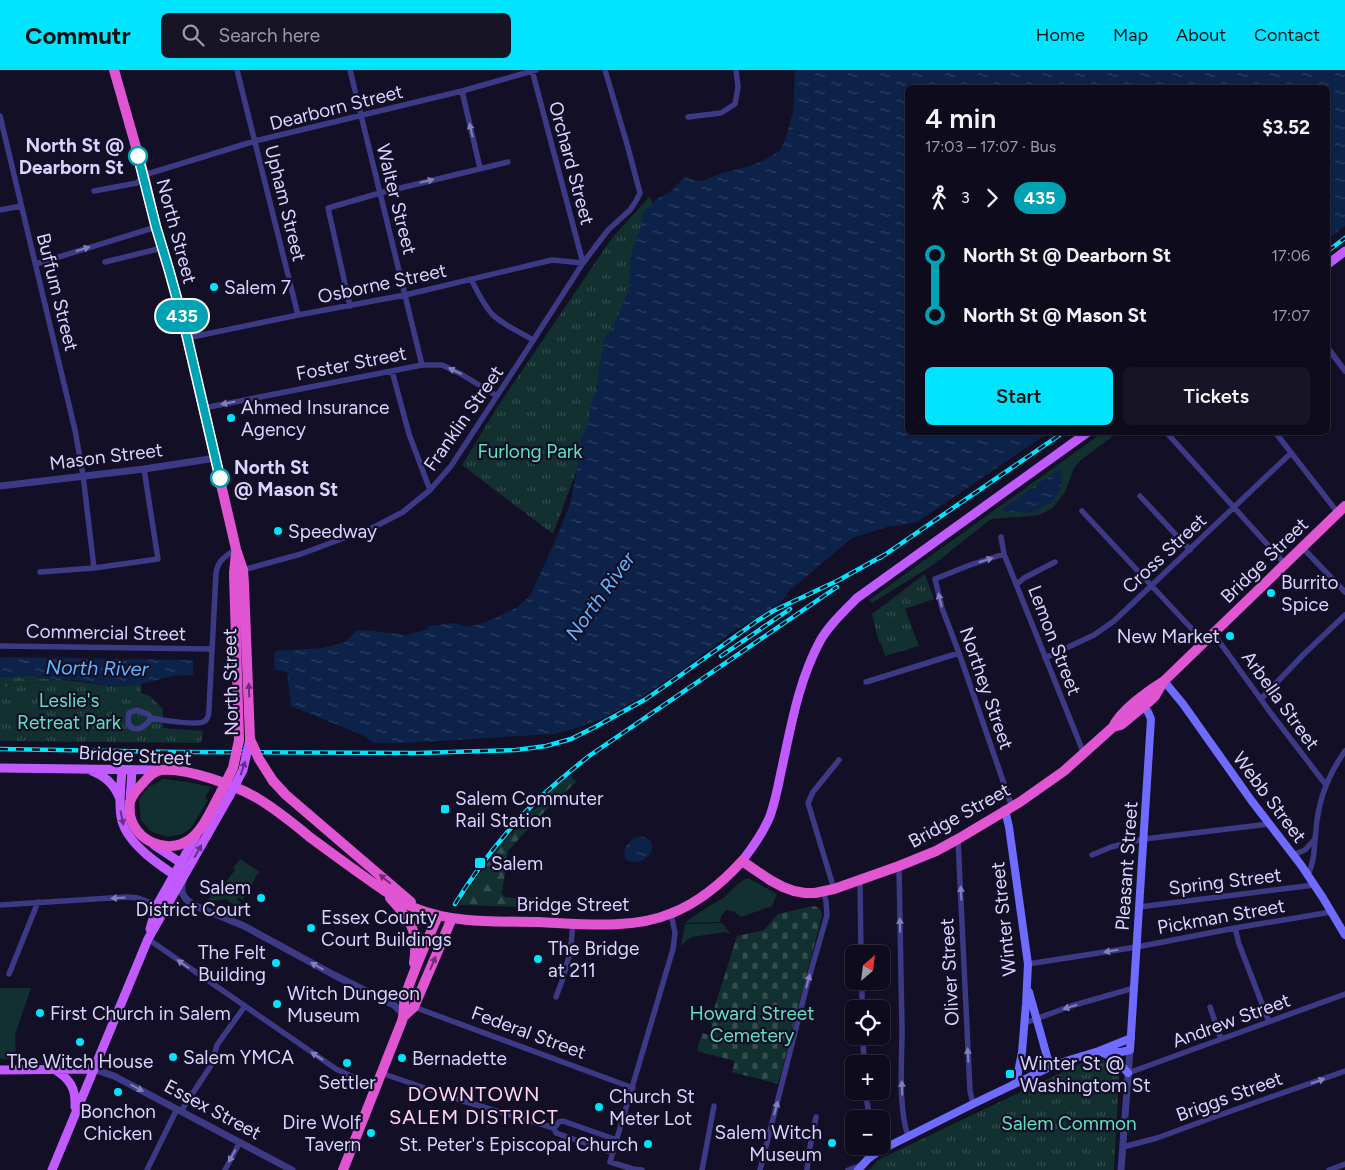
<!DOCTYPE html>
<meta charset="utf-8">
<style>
:root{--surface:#0e0b1c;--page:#171425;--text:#f1f3f6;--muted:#9b9ba3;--line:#2e2b3b;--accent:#00e5ff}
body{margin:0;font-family:Figtree,sans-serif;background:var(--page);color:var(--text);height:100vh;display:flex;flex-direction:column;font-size:19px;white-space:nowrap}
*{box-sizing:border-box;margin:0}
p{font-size:16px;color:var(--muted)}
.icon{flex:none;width:28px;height:28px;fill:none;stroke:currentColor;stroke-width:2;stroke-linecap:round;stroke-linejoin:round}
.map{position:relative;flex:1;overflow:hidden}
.drawer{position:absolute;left:905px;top:15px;width:425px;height:350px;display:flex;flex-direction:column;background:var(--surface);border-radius:8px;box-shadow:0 1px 4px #0004,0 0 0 1px var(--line)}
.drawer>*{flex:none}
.badge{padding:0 10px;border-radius:16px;font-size:18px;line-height:32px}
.needle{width:32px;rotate:28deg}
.fabs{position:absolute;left:845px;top:875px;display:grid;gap:10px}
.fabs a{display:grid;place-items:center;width:45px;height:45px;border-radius:8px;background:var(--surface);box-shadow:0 1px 4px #0004,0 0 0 1px var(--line);font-size:25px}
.map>.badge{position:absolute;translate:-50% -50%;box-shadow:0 0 0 2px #fff}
.legs{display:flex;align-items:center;gap:8px;height:55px;padding:0 20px;font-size:16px}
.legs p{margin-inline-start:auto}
.head{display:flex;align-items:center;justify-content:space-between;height:85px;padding:0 20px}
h1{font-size:28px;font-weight:600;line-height:38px}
.cta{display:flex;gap:10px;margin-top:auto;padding:10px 20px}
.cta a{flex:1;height:58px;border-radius:8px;background:var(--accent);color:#111;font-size:20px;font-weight:600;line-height:58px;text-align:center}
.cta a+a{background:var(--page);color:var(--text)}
ul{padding:0 20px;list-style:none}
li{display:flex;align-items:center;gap:18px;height:60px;font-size:19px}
li i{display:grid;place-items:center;width:8px;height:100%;margin:0 6px;background:currentColor}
li i::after{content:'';width:12px;height:12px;margin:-6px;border:4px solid;border-radius:50%;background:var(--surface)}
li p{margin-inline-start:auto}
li:first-child i{background:linear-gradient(#0000 50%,currentColor 0)}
li:last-child i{background:linear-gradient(currentColor 50%,#0000 0)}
header{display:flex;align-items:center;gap:30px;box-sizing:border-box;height:70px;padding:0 25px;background:var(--accent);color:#111}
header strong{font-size:24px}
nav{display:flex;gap:28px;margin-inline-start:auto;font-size:18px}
.search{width:350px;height:45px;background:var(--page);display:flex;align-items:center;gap:12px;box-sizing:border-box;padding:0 18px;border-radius:8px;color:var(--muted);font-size:19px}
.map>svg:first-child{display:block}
.green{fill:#12302f}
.forest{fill:url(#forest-firs)}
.wetland{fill:url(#wetland-marsh)}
.cemetery{fill:url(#cemetery-stones)}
.park{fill:url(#park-tufts)}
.water{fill:url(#water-ripples)}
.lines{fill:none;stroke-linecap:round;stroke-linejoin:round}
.minor{stroke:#3d3a85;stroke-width:5.5}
.tertiary{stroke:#3d3a85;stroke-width:7}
.secondary{stroke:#6f6bff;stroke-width:8}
.primary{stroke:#c25bff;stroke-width:9}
.trunk{stroke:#e055d1;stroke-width:10}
.rail-casing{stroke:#00e5ff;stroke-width:4.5}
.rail{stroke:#130f26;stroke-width:2.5;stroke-dasharray:8;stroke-linecap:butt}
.primary-bridge{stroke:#c25bff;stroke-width:9}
.trunk-bridge{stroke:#e055d1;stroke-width:10}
.oneway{fill:#837fbc}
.oneway2{fill:#6f2e73}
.oneway3{fill:#623188}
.line-1-casing{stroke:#fff;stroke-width:11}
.line-1{stroke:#00a3b4;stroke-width:8}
.stop-1-dot{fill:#fff;stroke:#00a3b4;stroke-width:2.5}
.poi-dot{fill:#00e5ff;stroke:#130f26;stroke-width:2}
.labels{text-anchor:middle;stroke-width:4.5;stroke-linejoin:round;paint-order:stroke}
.street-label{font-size:19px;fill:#d9d4ff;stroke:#130f26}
.stop-label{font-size:19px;font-weight:bold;fill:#d9d4ff;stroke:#130f26;text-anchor:end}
.poi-label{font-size:19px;fill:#d9d4ff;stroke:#130f26;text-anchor:start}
.park-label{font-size:19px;fill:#5fe0c0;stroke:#130f26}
.water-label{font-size:20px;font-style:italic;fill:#62b6ff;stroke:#130f26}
.neighbourhood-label{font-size:20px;letter-spacing:1px;fill:#ffd6f0;stroke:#130f26}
</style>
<header>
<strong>Commutr</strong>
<div class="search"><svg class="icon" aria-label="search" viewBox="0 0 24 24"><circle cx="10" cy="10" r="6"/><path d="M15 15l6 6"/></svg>Search here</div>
<nav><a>Home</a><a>Map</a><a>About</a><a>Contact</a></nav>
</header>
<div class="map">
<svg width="1345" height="1100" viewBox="0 0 1345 1100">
<defs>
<pattern id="forest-firs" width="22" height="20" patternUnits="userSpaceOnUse" patternTransform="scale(1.25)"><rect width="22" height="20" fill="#12302f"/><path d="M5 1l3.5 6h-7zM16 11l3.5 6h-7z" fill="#344d4e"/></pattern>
<pattern id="wetland-marsh" width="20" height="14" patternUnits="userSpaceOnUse" patternTransform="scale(1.25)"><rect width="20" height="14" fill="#12302f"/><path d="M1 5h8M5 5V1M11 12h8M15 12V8" fill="none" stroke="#344d4e"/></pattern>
<pattern id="cemetery-stones" width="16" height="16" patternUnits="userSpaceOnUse" patternTransform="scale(1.25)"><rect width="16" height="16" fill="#12302f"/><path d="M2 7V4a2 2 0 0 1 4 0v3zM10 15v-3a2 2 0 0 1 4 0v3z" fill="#344d4e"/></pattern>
<pattern id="park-tufts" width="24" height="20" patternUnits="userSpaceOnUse" patternTransform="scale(1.25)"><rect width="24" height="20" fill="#12302f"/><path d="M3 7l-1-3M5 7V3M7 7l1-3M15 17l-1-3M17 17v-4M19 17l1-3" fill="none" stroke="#344d4e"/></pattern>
<pattern id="water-ripples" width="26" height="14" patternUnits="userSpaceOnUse" patternTransform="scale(1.25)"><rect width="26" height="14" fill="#0c2248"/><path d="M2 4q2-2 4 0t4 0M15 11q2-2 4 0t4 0" fill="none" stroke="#2f4163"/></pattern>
</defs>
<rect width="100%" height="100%" fill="#130f26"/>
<path class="green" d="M1102 363H1117L1081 390 1074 398 1065 422 1056 434 1051 439 1039 445 1032 446 991 449 933 495 872 533 869 530Z
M163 709 188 712 211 717 205 728 208 730 191 758 182 764 168 767 150 761 141 750 139 730 149 717Z
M240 789 260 802 259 804H257L250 818 245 816 243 819 248 821 246 824 242 821 240 824 245 826 242 830 239 827 237 830 241 832 239 836H235L226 829 206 832 217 819 220 820 235 800 233 798Z
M748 808 777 824 772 836 741 847 733 841 726 840 721 846 720 852 685 853C697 843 710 836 723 828 731 822 738 811 748 808Z
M722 853 729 862 730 865 726 862 692 867 687 870 681 876 685 854Z
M0 918H31L15 965 16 989H0Z"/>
<path class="forest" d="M571 706 576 712 538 748 508 781 502 824 505 827 564 830 562 838 459 835 470 817 497 780 524 750 546 728 561 708Z"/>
<path class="wetland" d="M30 606 55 610 37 612 0 618V607Z"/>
<path class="cemetery" d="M813 836C819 837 822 840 822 846L778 1014 732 1002 735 991 697 981 702 963 709 965 712 955 710 952 737 866 764 860 778 844Z"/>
<path class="park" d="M650 126 658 151 630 230 576 402 553 464 462 395 498 336 612 168Z
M925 504 934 529 905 539 919 576 885 586 881 573H879L872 544Z
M55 610C84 609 114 622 141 613V623L150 626 163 639V658L203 661 201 673 0 671V618L37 612Z
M1098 988C1109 992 1115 996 1119 1007L1114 1100H869L878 1090 884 1087 1088 990Z"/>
<path class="water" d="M795 0H1345V156L1328 169V18H908V362L1048 363 917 452 902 455 887 457 852 468 790 520C776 542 750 550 729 564 721 570 714 577 705 583 675 605 643 628 609 645 592 654 573 659 555 664L405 673H374L362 665 291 636 287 602 275 600 274 590 275 581 322 578 345 572 357 560 374 561 406 565 428 559 427 556 455 553 467 557 480 554 493 549 516 538 530 526 553 476 570 434 577 399 581 369 588 355 591 334 596 320 604 269 613 257 628 221 630 206 629 193 633 178 641 157 643 143 657 129 670 122 682 110 684 106 696 111H702L719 104 750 96 760 92 780 81 786 67 793 42Z
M1059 399 1062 400 1061 418 1051 433 1029 443 1010 442 1004 441 1002 439Z
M0 587 193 590V605L173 606 137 615 123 616 104 615 75 610H55L30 606 0 607Z
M637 767C666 764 649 803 625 789 622 778 628 772 637 767Z"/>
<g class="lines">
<path class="minor" d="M237 0 298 245
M350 0 422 295
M462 21 480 98
M0 46 75 360 83 405 94 498
M688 47 721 43 735 34 738 17 736 0
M94 121 137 113 144 105 255 71 462 21 536 0
M0 140 21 136
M105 192 162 178
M36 194 156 157
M471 209C477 221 483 234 492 244 503 255 520 262 533 270
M350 236 328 138 380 123 508 92
M187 268 298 245 405 225 552 190 583 193 532 0
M1328 278 1345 301
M392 301 409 364 430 420
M204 338 422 295H442L461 304 497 326
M1166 362 1285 494
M1275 362 1338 443
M1140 426 1190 480
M1082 441 1204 572
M1001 467 1004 484 1084 684
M1302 477 1345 522
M1004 484 970 495 935 509 942 538 959 583 1012 737
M243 500 301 484 376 456 403 442 430 420 451 396 525 283 583 193 608 160 630 140 636 131 640 123 627 74 605 0
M40 502 94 498 158 489 144 399
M1017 514 1024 508 1055 492
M1213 563 1270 642 1326 715
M0 576 212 579
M1045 588 1094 565 1114 551 1291 383
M866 612 959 583
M1261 629 1303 585 1345 545
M151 648 148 644 137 640 129 643C124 662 142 664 151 648 161 650 199 656 205 651 209 648 209 643 209 639L216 503C218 490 226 486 236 479
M958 769 970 1021 973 1034
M1092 785 1111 777 1144 769 1269 754
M1293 785 1305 780 1315 769
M899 796C900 851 901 905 902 960 902 992 898 1036 908 1066
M1308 805C1315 790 1314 776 1316 760 1318 731 1328 705 1345 681
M860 810 861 884
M834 819 808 733 813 722 839 690
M0 835 127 827 138 828 159 836
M1139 837 1314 815
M1235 858 1239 874 1269 952
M148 869 336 999 351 1006 376 1017
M1028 894 1137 877 1235 858 1331 842
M9 904 38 832
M862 911V939
M556 927C566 903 572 879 573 853
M414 937 633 1018
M1210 937 1221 969
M1025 953 1071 936 1134 918
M863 966 864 994
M381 1003 463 1031 554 1058 556 1063 613 1083
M1128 1003 1345 924
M865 1021 870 1049
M181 1041 212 994 217 975 245 936
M554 1058 559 1052 563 1051 617 1070
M1123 1077 1157 1068 1217 1046 1345 1001
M147 1100 177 1039
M225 1100 240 1072
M642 1100 633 1099 610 1092 673 879 675 863 671 844
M702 1100 714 1036
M760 1100 807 915 827 845 826 831 823 821
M807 1100 809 1082 816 1047
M848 1100 862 1095
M1329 1100 1345 1094"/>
<path class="tertiary" d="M0 416 144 399 216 388
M182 810V823L186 829 193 835 244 856 334 905 394 935 404 945
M93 999 114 1006 292 1100
M1121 1100 1130 980"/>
<path class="secondary" d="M1164 611 1183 634 1251 730 1301 795 1323 828 1345 865
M1005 740 1009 757 1028 894 1026 934 1022 982 1016 1013
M1029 922 1050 997
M1099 981 1121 982 1130 980 1151 649 1148 642 1140 633
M1103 983C1114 987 1121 994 1128 1003
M858 1100 868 1089 879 1081 973 1034 1050 997 1069 990 1099 981 1131 968"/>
<path class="primary" d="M1328 194 1345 181
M0 698 160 700
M122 700C121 716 118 735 122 751 128 775 162 797 182 810
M92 701C105 706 114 714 119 727
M130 732 132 700
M154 775 184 795
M742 791C753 777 763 763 770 746 775 732 778 717 781 702 791 657 798 612 820 571 829 555 844 541 857 528L1088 362
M150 859 157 835 196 766
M54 999C70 1009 76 1018 75 1037
M0 1000 93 999
M52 1100 148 869 230 725"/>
<path class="trunk" d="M114 0 144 105 156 157 169 200 187 268 236 479 243 500 244 514 250 669
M236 483 234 503 239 670
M1113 657 1121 655 1150 631 1155 626 1163 612
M273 711 286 725 411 832
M221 722C213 736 203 761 189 770 167 785 135 771 130 745 130 741 129 736 130 732 132 725 139 717 144 712 148 707 155 701 161 700 185 697 237 716 257 728 276 739 294 754 311 768 330 782 349 796 369 810 383 820 398 831 415 838 454 854 498 851 539 852 581 854 633 860 672 843 700 832 722 813 742 791L770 810 783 817 794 821 805 823H815L834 819 899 796 936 781 958 769 1020 732 1064 701 1113 657C1120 641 1149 620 1164 611L1345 436
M390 828C411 851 419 861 414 893
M404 946 414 937 452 848
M343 1100 402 951C405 943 403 935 405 927 414 899 426 873 438 846"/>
<defs>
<path id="rail" d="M1328 181 1345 168
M880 488 1064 362
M721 586 790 539
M0 679 177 682 418 683 516 680 546 676 571 669 595 657 646 629 678 607 757 551 773 541 839 510 886 484
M455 834C470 810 486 787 505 765 529 735 559 710 589 686L837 517"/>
</defs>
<use href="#rail" class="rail-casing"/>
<use href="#rail" class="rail"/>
<path class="primary-bridge" d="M230 725 243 700 250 669"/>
<path class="trunk-bridge" d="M250 669 259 689 273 711
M221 722 233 698 239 670"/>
</g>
<defs><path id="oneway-solid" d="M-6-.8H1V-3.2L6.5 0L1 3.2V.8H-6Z" transform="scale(1.25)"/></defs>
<g class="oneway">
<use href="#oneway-solid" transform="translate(471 60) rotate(-103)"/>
<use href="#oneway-solid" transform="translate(427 111) rotate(-14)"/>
<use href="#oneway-solid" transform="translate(83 179) rotate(-18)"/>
<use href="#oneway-solid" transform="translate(455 301) rotate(-155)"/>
<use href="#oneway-solid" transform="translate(228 333) rotate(169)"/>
<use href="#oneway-solid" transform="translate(986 490) rotate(-17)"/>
<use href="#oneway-solid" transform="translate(940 530) rotate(-104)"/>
<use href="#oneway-solid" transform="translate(961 823) rotate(-93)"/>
<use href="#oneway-solid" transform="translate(118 828) rotate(177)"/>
<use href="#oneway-solid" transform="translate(900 855) rotate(-92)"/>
<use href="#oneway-solid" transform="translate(1111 881) rotate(171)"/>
<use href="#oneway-solid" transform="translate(183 894) rotate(-145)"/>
<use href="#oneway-solid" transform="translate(317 896) rotate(-151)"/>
<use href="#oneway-solid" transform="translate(808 911) rotate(-75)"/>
<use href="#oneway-solid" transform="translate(1070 937) rotate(162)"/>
<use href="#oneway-solid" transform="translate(968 985) rotate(-93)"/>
<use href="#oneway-solid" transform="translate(317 986) rotate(-146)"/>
<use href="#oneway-solid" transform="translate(1318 1011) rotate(-19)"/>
<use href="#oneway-solid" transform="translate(137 1018) rotate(28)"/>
<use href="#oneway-solid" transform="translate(902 1018) rotate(-92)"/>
<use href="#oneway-solid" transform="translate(776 1038) rotate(-75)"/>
<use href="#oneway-solid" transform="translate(232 1086) rotate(119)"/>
</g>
<g class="oneway2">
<use href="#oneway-solid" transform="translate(249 620) rotate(-92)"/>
<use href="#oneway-solid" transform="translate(385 809) rotate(-140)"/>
<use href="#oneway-solid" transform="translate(433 893) rotate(-67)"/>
</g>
<g class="oneway3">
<use href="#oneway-solid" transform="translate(243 698) rotate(-72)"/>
<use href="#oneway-solid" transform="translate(122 748) rotate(78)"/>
<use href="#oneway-solid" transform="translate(198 781) rotate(-61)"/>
</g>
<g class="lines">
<defs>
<path id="line-1" d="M138 86 156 157 169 200 185 258 220 408"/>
</defs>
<use href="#line-1" class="line-1-casing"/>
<use href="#line-1" class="line-1"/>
</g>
<g class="stop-1-dot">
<circle cx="138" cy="86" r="9"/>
<circle cx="220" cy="408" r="9"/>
</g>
<g class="poi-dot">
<circle cx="214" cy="217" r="5"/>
<circle cx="231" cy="348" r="5"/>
<circle cx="278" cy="461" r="5"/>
<circle cx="1271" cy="523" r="5"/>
<circle cx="1230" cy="566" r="5"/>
<rect x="440" y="734" width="10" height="10" rx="2.5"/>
<rect x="474" y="787" width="12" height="12" rx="2.5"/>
<circle cx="261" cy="828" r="5"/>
<circle cx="311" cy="858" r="5"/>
<circle cx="538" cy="889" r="5"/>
<circle cx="276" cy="893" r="5"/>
<circle cx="277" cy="934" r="5"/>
<circle cx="40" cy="943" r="5"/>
<circle cx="80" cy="972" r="5"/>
<circle cx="173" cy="987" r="5"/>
<circle cx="402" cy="988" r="5"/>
<circle cx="347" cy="993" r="5"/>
<rect x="1005" y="999" width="10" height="10" rx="2.5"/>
<circle cx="118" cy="1022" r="5"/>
<circle cx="599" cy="1037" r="5"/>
<circle cx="371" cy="1063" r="5"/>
<circle cx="832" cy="1073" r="5"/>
<circle cx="648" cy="1074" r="5"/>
</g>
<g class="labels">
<g class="street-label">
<text transform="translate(336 37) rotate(-14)" y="7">Dearborn Street</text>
<text transform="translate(572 93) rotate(75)" y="7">Orchard Street</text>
<text transform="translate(397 129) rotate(76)" y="7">Walter Street</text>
<text transform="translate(286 133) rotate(76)" y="7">Upham Street</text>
<text transform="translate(177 161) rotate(75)" y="7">North Street</text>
<text transform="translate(382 213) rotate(-12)" y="7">Osborne Street</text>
<text transform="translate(58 222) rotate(76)" y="7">Buffum Street</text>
<text transform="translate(351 293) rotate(-11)" y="7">Foster Street</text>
<text transform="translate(463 348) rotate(-55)" y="7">Franklin Street</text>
<text transform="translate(106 386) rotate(-7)" y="7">Mason Street</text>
<text transform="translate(1164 483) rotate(-43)" y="7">Cross Street</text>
<text transform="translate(1264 490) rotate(-44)" y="7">Bridge Street</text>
<text transform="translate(106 562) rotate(1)" y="7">Commercial Street</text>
<text transform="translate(1055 570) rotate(69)" y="7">Lemon Street</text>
<text transform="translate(230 612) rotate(-91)" y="7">North Street</text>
<text transform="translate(987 618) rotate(71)" y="7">Northey Street</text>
<text transform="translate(1281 630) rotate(54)" y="7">Arbella Street</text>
<text transform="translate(135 685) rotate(3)" y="7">Bridge Street</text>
<text transform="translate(1270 727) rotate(53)" y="7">Webb Street</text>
<text transform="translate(959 745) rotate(-29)" y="7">Bridge Street</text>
<text transform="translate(1126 796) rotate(-86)" y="7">Pleasant Street</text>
<text transform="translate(1225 811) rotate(-7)" y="7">Spring Street</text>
<text x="573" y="841">Bridge Street</text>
<text transform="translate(1221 846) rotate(-10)" y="7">Pickman Street</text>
<text transform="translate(1003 849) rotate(-96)" y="7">Winter Street</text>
<text transform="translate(949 902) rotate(-93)" y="7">Oliver Street</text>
<text transform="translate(1231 950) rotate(-20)" y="7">Andrew Street</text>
<text transform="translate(529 962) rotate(20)" y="7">Federal Street</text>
<text transform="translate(1229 1026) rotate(-20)" y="7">Briggs Street</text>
<text transform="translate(213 1039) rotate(28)" y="7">Essex Street</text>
</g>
<g class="stop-label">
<text x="124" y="82">North St @<tspan x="124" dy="22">Dearborn St</tspan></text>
<text x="234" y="404" text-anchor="start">North St<tspan x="234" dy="22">@ Mason St</tspan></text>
</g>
<g class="poi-label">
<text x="224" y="224">Salem 7</text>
<text x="241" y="344">Ahmed Insurance<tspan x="241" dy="22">Agency</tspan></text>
<text x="288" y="468">Speedway</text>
<text x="1281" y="519">Burrito<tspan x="1281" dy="22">Spice</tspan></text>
<text x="1220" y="573" text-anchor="end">New Market</text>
<text x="455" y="735">Salem Commuter<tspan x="455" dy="22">Rail Station</tspan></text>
<text x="491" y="800">Salem</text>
<text x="251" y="824" text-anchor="end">Salem<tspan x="251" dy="22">District Court</tspan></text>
<text x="321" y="854">Essex County<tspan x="321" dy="22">Court Buildings</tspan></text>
<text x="548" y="885">The Bridge<tspan x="548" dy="22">at 211</tspan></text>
<text x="266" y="889" text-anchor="end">The Felt<tspan x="266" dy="22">Building</tspan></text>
<text x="287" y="930">Witch Dungeon<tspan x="287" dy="22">Museum</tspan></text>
<text x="50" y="950">First Church in Salem</text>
<text x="183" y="994">Salem YMCA</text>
<text x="412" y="995">Bernadette</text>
<text x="80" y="998" text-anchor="middle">The Witch House</text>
<text x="1020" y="1000">Winter St @<tspan x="1020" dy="22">Washingtom St</tspan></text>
<text x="347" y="1019" text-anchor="middle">Settler</text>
<text x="609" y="1033">Church St<tspan x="609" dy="22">Meter Lot</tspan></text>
<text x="118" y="1048" text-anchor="middle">Bonchon<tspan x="118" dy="22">Chicken</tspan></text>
<text x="361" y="1059" text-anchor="end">Dire Wolf<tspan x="361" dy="22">Tavern</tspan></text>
<text x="822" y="1069" text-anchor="end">Salem Witch<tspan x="822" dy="22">Museum</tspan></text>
<text x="638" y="1081" text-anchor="end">St. Peter's Episcopal Church</text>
</g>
<g class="park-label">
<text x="530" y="388">Furlong Park</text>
<text x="69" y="637">Leslie's<tspan x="69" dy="22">Retreat Park</tspan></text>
<text x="752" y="950">Howard Street<tspan x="752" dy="22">Cemetery</tspan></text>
<text x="1069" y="1060">Salem Common</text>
</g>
<g class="water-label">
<text transform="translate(600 526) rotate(-54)" y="7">North River</text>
<text transform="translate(97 598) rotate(1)" y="7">North River</text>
</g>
<g class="neighbourhood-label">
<text x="474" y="1031">DOWNTOWN<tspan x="474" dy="23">SALEM DISTRICT</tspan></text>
</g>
</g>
</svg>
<div class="fabs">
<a><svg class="needle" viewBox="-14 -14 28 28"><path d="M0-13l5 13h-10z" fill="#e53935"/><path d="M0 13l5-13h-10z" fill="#9b9ba3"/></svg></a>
<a><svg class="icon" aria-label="locate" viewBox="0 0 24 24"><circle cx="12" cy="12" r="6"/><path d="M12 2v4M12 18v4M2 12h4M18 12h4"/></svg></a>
<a>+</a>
<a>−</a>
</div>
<b class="badge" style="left:182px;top:246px;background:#00a3b4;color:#fff">435</b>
<section class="drawer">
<div class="head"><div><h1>4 min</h1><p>17:03 – 17:07 · Bus</p></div><b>$3.52</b></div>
<div class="legs"><svg class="icon" aria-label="walk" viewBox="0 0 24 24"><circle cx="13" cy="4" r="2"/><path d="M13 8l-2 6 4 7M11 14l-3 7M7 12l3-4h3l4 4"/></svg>3<svg class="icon" aria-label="forward" viewBox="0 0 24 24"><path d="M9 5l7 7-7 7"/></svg><b class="badge" style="background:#00a3b4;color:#fff">435</b></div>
<ul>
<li><i style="color:#00a3b4"></i><b>North St @ Dearborn St</b><p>17:06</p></li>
<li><i style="color:#00a3b4"></i><b>North St @ Mason St</b><p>17:07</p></li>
</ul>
<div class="cta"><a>Start</a><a>Tickets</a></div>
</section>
</div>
